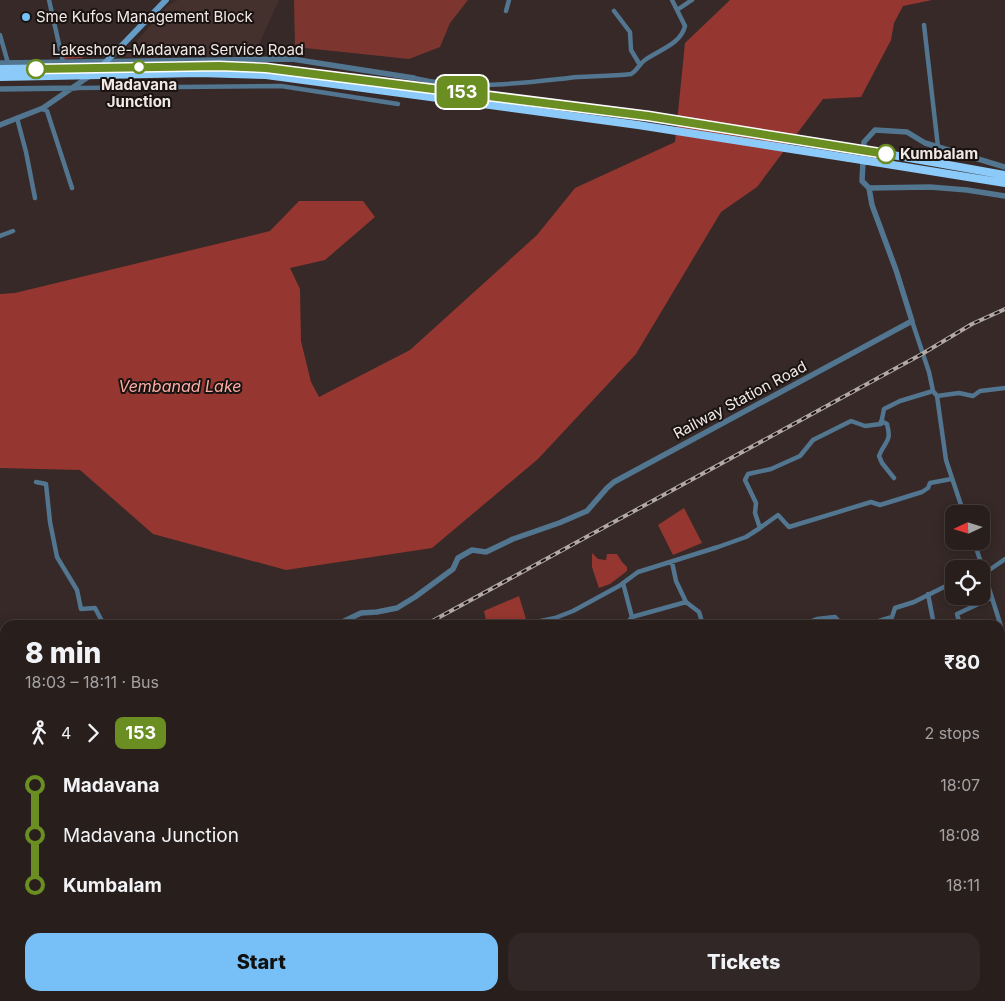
<!DOCTYPE html>
<meta charset="utf-8">
<style>
:root{--surface:#281f1d;--page:#302726;--text:#f1f3f6;--muted:#a5a2a4;--line:#443d3b;--accent:#76c0f7}
body{margin:0;font-family:Inter,sans-serif;background:var(--page);color:var(--text);height:100vh;display:flex;flex-direction:column;font-size:19px;white-space:nowrap}
*{box-sizing:border-box;margin:0}
p{font-size:16px;color:var(--muted)}
.icon{flex:none;width:28px;height:28px;fill:none;stroke:currentColor;stroke-width:2;stroke-linecap:round;stroke-linejoin:round}
.map{position:relative;flex:1;overflow:hidden}
.drawer{position:absolute;left:0px;top:620px;width:1005px;height:381px;display:flex;flex-direction:column;background:var(--surface);border-radius:15px 15px 0 0;box-shadow:0 2px 12px #0003,0 0 0 1px var(--line)}
.drawer>*{flex:none}
.badge{padding:0 10px;border-radius:8px;font-size:18px;line-height:32px}
.needle{width:32px;rotate:266deg}
.buttons{position:absolute;left:945px;top:505px;display:grid;gap:10px}
.buttons a{display:grid;place-items:center;width:45px;height:45px;border-radius:10px;background:var(--surface);box-shadow:0 2px 12px #0003,0 0 0 1px var(--line);font-size:25px}
.map>.badge{position:absolute;translate:-50% -50%;box-shadow:0 0 0 2px #fff}
.legs{display:flex;align-items:center;gap:8px;height:55px;padding:0 25px;font-size:16px}
.legs p{margin-inline-start:auto}
.overview{display:flex;align-items:center;justify-content:space-between;height:85px;padding:0 25px}
h1{font-size:28px;font-weight:800;line-height:38px}
.action{display:flex;gap:10px;margin-top:auto;padding:10px 25px}
.action a{flex:1;height:58px;border-radius:15px;background:var(--accent);color:#111;font-size:20px;font-weight:800;line-height:58px;text-align:center}
.action a+a{background:var(--page);color:var(--text)}
ul{padding:0 25px;list-style:none}
li{display:flex;align-items:center;gap:18px;height:50px;font-size:19px}
li i{display:grid;place-items:center;width:8px;height:100%;margin:0 6px;background:currentColor}
li i::after{content:'';width:12px;height:12px;margin:-6px;border:4px solid;border-radius:50%;background:var(--surface)}
li p{margin-inline-start:auto}
li:first-child i{background:linear-gradient(#0000 50%,currentColor 0)}
li:last-child i{background:linear-gradient(currentColor 50%,#0000 0)}
.map>svg:first-child{display:block}
.built{fill:#44302d}
.green{fill:#7d352f}
.water{fill:#953730}
.lines{fill:none;stroke-linecap:round;stroke-linejoin:round}
.stream{stroke:#953730;stroke-width:2}
.minor{stroke:#527590;stroke-width:4.5}
.tertiary{stroke:#527590;stroke-width:5.5}
.secondary{stroke:#659dc8;stroke-width:6}
.trunk{stroke:#8bcaf9;stroke-width:8}
.rail-casing{stroke:#b2a8a6;stroke-width:4}
.rail{stroke:#191312;stroke-width:2;stroke-dasharray:5.5;stroke-linecap:butt}
.trunk-bridge{stroke:#8bcaf9;stroke-width:8}
.line-1-casing{stroke:#fff;stroke-width:11}
.line-1{stroke:#6b8e23;stroke-width:8}
.poi-dot{fill:#76c0f7;stroke:#191312;stroke-width:2}
.stop-1-dot{fill:#fff;stroke:#6b8e23;stroke-width:2.5}
.labels{text-anchor:middle;stroke-width:4;stroke-linejoin:round;paint-order:stroke}
.poi-label{font-size:15px;fill:#f2e9e7;stroke:#191312;text-anchor:start}
.street-label{font-size:15px;fill:#f2e9e7;stroke:#191312}
.stop-label{font-size:15px;font-weight:bold;fill:#f2e9e7;stroke:#191312}
.water-label{font-size:16px;font-style:italic;fill:#fbaca2;stroke:#191312}
</style>
<div class="map">
<svg width="1005" height="1001" viewBox="0 0 1005 1001">
<rect width="100%" height="100%" fill="#362927"/>
<path class="built" d="M178 0H279L254 55 123 57 167 6Z"/>
<path class="green" d="M294 0H468L450 23 440 47 409 59 295 47Z"/>
<path class="water" d="M730 0H932L903 6 894 23 891 40 861 97 823 99 757 187 721 212 636 354 538 459 432 548 286 570 153 534 80 470 0 468V294L15 293 270 231 299 201H363L375 217 325 260 290 268 300 289 301 341 311 382 319 397 410 350 537 235 575 188 675 142 685 43Z
M684 508 702 543 673 555 658 525Z
M592 553 598 559 606 560 607 554H617L622 562 627 567V571L610 584 599 588 592 567Z
M519 596 526 619 512 625H487L484 611Z
M104 996H189L178 1001H107Z"/>
<g class="lines">
<path class="stream" d="M63 58 82 57"/>
<path class="minor" d="M49 0 63 62
M677 10 692 0
M506 11 509 0
M614 11 630 32 631 50 640 65
M924 25 938 147
M0 35 8 63
M414 78C470 91 521 83 578 77 595 76 613 76 631 74 637 71 639 64 645 60 659 50 681 44 685 26L672 0
M75 88 281 86 398 104
M42 109 47 111 72 188
M17 118 26 152 35 198
M0 236 13 231
M912 321 929 372 933 391 937 396 946 460 964 514
M937 396 959 393 973 396 980 391 1005 388
M881 421 887 424C892 443 885 440 879 456L882 463 894 478
M36 482 46 484 50 522 57 557 77 590 81 609 95 608 104 625
M760 528 778 515 789 527 871 502 880 505 922 492 928 488 930 483 951 479
M974 541 1005 639
M672 562 676 581 686 602 699 612 703 625
M985 573 1005 559
M928 594 934 625
M522 625 555 618 573 611 619 586 638 572 718 547 746 537 760 528 755 513 756 503 745 480 748 474 771 469 800 456 813 440 851 421 865 426 881 424 884 409 900 401 933 391
M616 625 628 622 632 617 623 583
M634 625 632 617 686 602
M801 625 817 619 835 617 842 625
M866 625 892 617 895 608 914 602 954 582
M960 625 957 614 991 598
M0 668 5 683
M1005 761 1003 762 1005 766
M1005 931 1001 933 1005 952
M1000 964 1005 961
M0 966 5 982
M1000 980 1005 988
M10 996 12 1001
M322 996 324 1001
M570 996 571 1001
M832 996V1001
M871 996 873 1001
M899 996 901 1001
M985 996 987 1001
M260 1001 261 996
M763 1001V996
M924 1001 942 996"/>
<path class="tertiary" d="M0 63 292 59 414 78
M0 89 75 88
M0 125 43 108 91 75
M1005 167 925 143 907 132 875 130 864 142 862 181 869 188 930 187 967 190 1005 196
M336 625 361 613 377 612 397 608 415 597 453 569 458 558 472 550 486 552 513 539 559 523 587 511 607 488 614 482 912 321 896 270 872 205 869 188
M0 699 5 697"/>
<path class="secondary" d="M101 67 166 0
M1000 861 1005 858
M508 1001 530 996"/>
<path class="trunk" d="M0 69 219 66 266 68 648 116 850 148
M0 77 200 73 266 75 638 125 849 158
M870 151 1005 175
M868 161 1005 183"/>
<defs>
<path id="rail" d="M425 625 922 354 972 324 1005 309
M0 794 5 793"/>
</defs>
<use href="#rail" class="rail-casing"/>
<use href="#rail" class="rail"/>
<path class="trunk-bridge" d="M850 148 870 151
M849 158 868 161"/>
</g>
<g class="lines">
<defs>
<path id="line-1" d="M36 69 219 66 266 68 648 116 886 154"/>
</defs>
<use href="#line-1" class="line-1-casing"/>
<use href="#line-1" class="line-1"/>
</g>
<circle class="poi-dot" cx="26" cy="17" r="5"/>
<g class="stop-1-dot">
<circle cx="139" cy="67" r="6"/>
<circle cx="36" cy="69" r="9"/>
<circle cx="886" cy="154" r="9"/>
</g>
<g class="labels">
<g class="poi-label">
<text x="36" y="22">Sme Kufos Management Block</text>
</g>
<g class="street-label">
<text x="178" y="55">Lakeshore-Madavana Service Road</text>
<text transform="translate(740 400) rotate(-28)" y="5">Railway Station Road</text>
</g>
<g class="stop-label">
<text x="139" y="90">Madavana<tspan x="139" dy="17">Junction</tspan></text>
<text x="900" y="159" text-anchor="start">Kumbalam</text>
</g>
<g class="water-label">
<text x="180" y="392">Vembanad Lake</text>
</g>
</g>
</svg>
<div class="buttons">
<a><svg class="needle" viewBox="-14 -14 28 28"><path d="M0-13l5 13h-10z" fill="#e53935"/><path d="M0 13l5-13h-10z" fill="#a5a2a4"/></svg></a>
<a><svg class="icon" aria-label="locate" viewBox="0 0 24 24"><circle cx="12" cy="12" r="6"/><path d="M12 2v4M12 18v4M2 12h4M18 12h4"/></svg></a>
</div>
<b class="badge" style="left:462px;top:92px;background:#6b8e23;color:#fff">153</b>
<section class="drawer">
<div class="overview"><div><h1>8 min</h1><p>18:03 – 18:11 · Bus</p></div><b>₹80</b></div>
<div class="legs"><svg class="icon" aria-label="walk" viewBox="0 0 24 24"><circle cx="13" cy="4" r="2"/><path d="M13 8l-2 6 4 7M11 14l-3 7M7 12l3-4h3l4 4"/></svg>4<svg class="icon" aria-label="forward" viewBox="0 0 24 24"><path d="M9 5l7 7-7 7"/></svg><b class="badge" style="background:#6b8e23;color:#fff">153</b><p>2 stops</p></div>
<ul>
<li><i style="color:#6b8e23"></i><b>Madavana</b><p>18:07</p></li>
<li><i style="color:#6b8e23"></i><span>Madavana Junction</span><p>18:08</p></li>
<li><i style="color:#6b8e23"></i><b>Kumbalam</b><p>18:11</p></li>
</ul>
<div class="action"><a>Start</a><a>Tickets</a></div>
</section>
</div>
